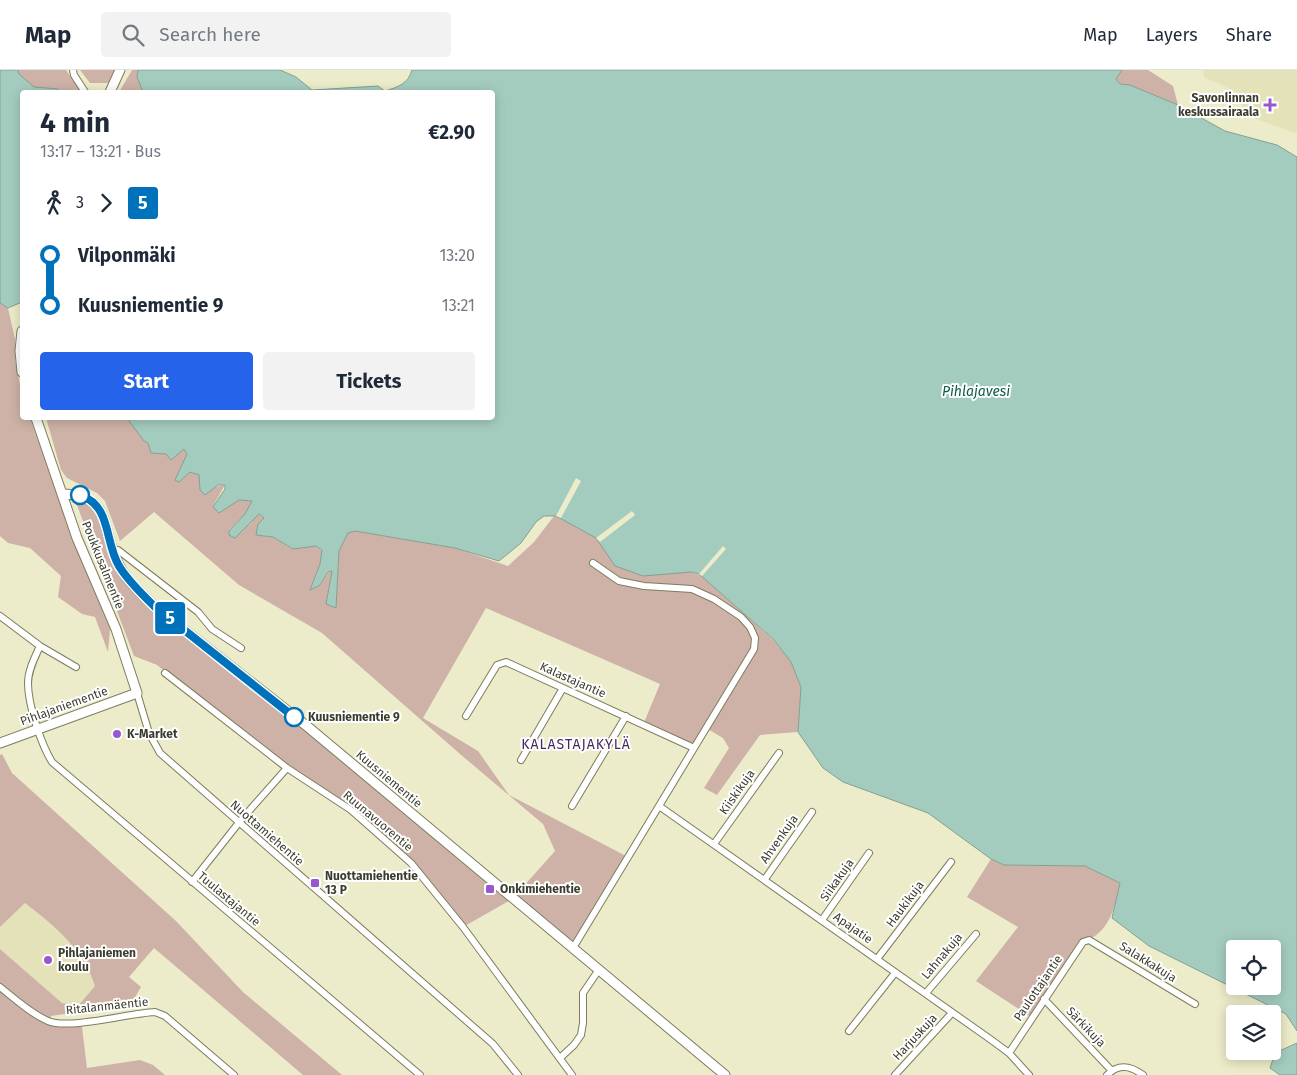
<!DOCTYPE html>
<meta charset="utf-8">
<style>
:root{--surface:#fff;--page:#f2f2f3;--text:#1f2937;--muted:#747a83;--line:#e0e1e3;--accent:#2563eb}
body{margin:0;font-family:"Fira Sans",sans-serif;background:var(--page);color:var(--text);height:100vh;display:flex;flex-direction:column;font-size:19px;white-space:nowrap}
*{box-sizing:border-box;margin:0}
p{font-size:16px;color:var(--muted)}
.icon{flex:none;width:28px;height:28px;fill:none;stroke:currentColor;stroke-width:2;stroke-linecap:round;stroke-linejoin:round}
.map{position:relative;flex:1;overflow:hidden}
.details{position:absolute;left:20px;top:20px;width:475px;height:330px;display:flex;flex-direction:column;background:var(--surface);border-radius:5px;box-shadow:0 2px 12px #0003}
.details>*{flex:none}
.badge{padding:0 10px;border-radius:4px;font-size:18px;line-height:32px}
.tools{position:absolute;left:1226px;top:870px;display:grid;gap:10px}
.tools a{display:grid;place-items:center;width:55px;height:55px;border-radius:5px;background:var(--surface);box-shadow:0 2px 12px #0003;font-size:25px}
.map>.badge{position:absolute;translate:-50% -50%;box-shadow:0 0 0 2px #fff}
.legs{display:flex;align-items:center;gap:8px;height:55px;padding:0 20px;font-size:16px}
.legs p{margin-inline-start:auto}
.headline{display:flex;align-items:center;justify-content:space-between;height:85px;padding:0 20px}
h1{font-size:28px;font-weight:700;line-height:38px}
.primary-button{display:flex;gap:10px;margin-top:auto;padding:10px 20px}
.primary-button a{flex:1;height:58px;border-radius:5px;background:var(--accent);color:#fff;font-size:20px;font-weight:700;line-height:58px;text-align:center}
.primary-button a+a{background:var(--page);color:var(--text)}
ul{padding:0 20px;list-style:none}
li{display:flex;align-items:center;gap:18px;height:50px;font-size:19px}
li i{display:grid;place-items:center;width:8px;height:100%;margin:0 6px;background:currentColor}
li i::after{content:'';width:12px;height:12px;margin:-6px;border:4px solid;border-radius:50%;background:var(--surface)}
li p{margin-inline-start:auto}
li:first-child i{background:linear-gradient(#0000 50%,currentColor 0)}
li:last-child i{background:linear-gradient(currentColor 50%,#0000 0)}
header{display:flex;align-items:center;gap:30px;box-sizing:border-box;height:70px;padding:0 25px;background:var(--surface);border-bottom:1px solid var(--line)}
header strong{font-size:24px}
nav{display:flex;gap:28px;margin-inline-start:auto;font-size:18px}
.search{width:350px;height:45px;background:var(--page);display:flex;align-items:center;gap:12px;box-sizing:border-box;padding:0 18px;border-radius:5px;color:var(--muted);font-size:19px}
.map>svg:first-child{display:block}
.built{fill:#e3e2b8}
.green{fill:#ceb2a7}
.water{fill:#a4ccbe;stroke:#84a093;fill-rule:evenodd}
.pier{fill:#ececca}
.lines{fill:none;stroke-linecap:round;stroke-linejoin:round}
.minor-casing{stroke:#7d7d5e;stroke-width:8}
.tertiary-casing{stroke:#7d7d5e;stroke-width:11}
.minor{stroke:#fff;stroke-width:6}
.tertiary{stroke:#fff;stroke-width:9}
.line-1-casing{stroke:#fff;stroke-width:11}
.line-1{stroke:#0072bc;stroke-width:8}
.poi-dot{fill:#9859d0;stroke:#fff;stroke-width:2}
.stop-1-dot{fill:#fff;stroke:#0072bc;stroke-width:2.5}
.labels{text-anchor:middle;stroke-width:4;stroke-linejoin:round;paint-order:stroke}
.poi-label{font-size:12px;font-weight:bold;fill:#3b3b2e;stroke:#fff;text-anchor:start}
.street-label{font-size:12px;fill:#3b3b2e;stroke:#fff}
.stop-label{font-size:12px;font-weight:bold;fill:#3b3b2e;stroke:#fff;text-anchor:start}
.water-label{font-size:14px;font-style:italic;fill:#0f5c49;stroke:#fff}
.neighbourhood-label{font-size:14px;letter-spacing:1px;fill:#472962;stroke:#fff}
</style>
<header>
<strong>Map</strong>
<div class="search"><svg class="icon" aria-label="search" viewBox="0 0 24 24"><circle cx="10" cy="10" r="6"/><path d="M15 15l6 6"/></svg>Search here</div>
<nav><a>Map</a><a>Layers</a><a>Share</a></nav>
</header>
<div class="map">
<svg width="1297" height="1005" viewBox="0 0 1297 1005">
<rect width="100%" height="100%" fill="#ececca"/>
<path class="built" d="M1203 0H1297V64L1241 43 1245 26 1204 7Z
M25 833 57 856 90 899 95 916 78 937 62 933 0 879V857Z"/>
<path class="green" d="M18 0H66L81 22H60L58 19 34 17 18 4Z
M80 0H115L108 13H90Z
M132 0H138L137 7 143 22H119Z
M1122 0H1148L1173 16 1178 35 1130 15 1120 14 1116 9Z
M0 233 8 238 15 269V290L22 325V348H30L79 484 110 559 108 582 95 547 82 544 58 527 61 506 30 478 8 473 0 466Z
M46 348H127L148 372 151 383 166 384 184 379 187 384 179 412 190 402 200 405V420L225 415 213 436 239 430 253 431 245 444 229 460 249 455 258 444 264 448 258 454 256 465 273 467 292 479 316 476 322 481 320 494 310 519 320 515 329 502 332 501 326 534 336 538 339 481 348 462 355 461 455 478 508 496 534 472 554 446H556L596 468 600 472 702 506 774 571 791 592 801 617 798 662 760 665 717 725 704 718 729 678 723 668 706 658 694 678 643 655 660 614 486 538 423 648 478 681 509 725 626 786 573 878 512 829 463 857 411 793 351 740 208 637 157 595 134 586 75 430 79 428C97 439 99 453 106 472 109 482 115 491 119 501L513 828 555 781 543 754 460 684 322 563 239 515 154 442 120 471 105 431 97 423 67 408 61 400Z
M2 684 12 703 176 851 243 922 342 1005H303L154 878 129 907 141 917 131 934 51 946 50 951 82 957 87 998 140 990 153 995 165 1005H0V879L62 933 78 936 95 916C84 880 54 855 25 833L0 857V685Z
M991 789 1004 795 1085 796 1120 813C1115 837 1110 863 1083 872L1031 947 976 911 1018 857 967 827Z"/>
<path class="water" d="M0 0H18L19 4 34 17 58 19 60 22H22V232L8 238 0 233Z
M138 0H280L296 7 312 20 378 16 385 21C398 17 408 14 412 0H1122L1116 9 1120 14 1130 15 1178 35 1225 61 1277 75 1297 87V961L1286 944 1149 876 1112 848 1120 813 1085 796 1004 795 991 789 928 743 843 712 823 698 798 662 801 617 791 592 774 570 699 504 691 502 643 506 615 496 596 468 556 446H544L536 452 521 473 499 491 455 478 355 461 348 463 339 481 336 538 326 534 332 501 328 502 320 515 310 520 320 494 322 480 316 476 293 479 273 467 256 465 258 454 264 448 259 444 235 468 229 465V461L245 444 252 431 239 430 219 443 213 437 225 419V415H218L205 425 200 420 199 405 190 402 179 412 175 410 187 384 184 379 171 390 166 384 151 383 148 373 144 371 127 348H492V22H143L137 7ZM1235 879H1272V916H1235Z
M1297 973V1005H1280L1270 998 1275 983Z"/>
<path class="pier" d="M576 408 581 411 561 448 556 446Z
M632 441 635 445 600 472 596 468Z
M723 476 726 479 702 506 699 504Z"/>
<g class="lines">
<defs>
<path id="minor" d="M73 0 74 5 85 22
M113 481 118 480 198 542 212 559 241 578
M0 546 40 576 76 597
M40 576C35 587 28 600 28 613 28 635 41 674 52 692L420 1005
M165 603 287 698 351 740 411 793 463 857 572 1005
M137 623 149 663 160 683 493 974 518 1005
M466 646 497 595 506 592 694 678
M521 690 563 618
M572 736 626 646
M659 736 990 969 1009 983 1029 1005
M714 774 779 683
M765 809 812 742
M192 812 241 750 287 698
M822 850 869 783
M573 878 754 579 755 568 750 557 741 547 714 529 692 519 644 516 619 511 593 493
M877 889 951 792
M0 917C15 929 30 943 48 951 69 960 130 943 155 942L165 946 234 1005
M926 923 976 864
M1044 929 1112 1001
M849 961 895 903
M1009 983 1083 872 1089 870 1195 934
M560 988 574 975 581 965 583 953V923L598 901
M895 1005 951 944
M1107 1005C1119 993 1131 996 1143 1005"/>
<path id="tertiary" d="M110 22 120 0
M22 261 20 281 22 302
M62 424C114 425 100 460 119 495 127 511 142 524 154 536L308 657 725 1005
M0 673 137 623 116 559 77 468 36 348"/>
</defs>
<use href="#minor" class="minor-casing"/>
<use href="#tertiary" class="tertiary-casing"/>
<use href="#minor" class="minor"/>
<use href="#tertiary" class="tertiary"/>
</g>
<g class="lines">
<defs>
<path id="line-1" d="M80 425C112 436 104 471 119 496 128 511 142 524 154 536L294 647"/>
</defs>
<use href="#line-1" class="line-1-casing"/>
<use href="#line-1" class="line-1"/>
</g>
<g class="poi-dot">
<path d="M1267.5 27.5h5v5h5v5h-5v5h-5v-5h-5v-5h5z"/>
<circle cx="117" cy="664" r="5"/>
<rect x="310" y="808" width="10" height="10" rx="2.5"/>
<rect x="485" y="814" width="10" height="10" rx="2.5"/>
<circle cx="48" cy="890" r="5"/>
</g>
<g class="stop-1-dot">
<circle cx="80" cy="425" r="9"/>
<circle cx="294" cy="647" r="9"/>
</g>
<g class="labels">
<g class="poi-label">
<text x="1259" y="32" text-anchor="end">Savonlinnan<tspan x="1259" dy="14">keskussairaala</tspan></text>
<text x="127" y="668">K-Market</text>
<text x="325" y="810">Nuottamiehentie<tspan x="325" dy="14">13 P</tspan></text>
<text x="500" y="823">Onkimiehentie</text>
<text x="58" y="887">Pihlajaniemen<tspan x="58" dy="14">koulu</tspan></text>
</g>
<g class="street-label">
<text transform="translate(103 495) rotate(68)" y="4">Poukkusalmentie</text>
<text transform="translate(573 610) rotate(24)" y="4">Kalastajantie</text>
<text transform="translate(64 636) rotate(-20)" y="4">Pihlajaniementie</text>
<text transform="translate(389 709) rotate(40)" y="4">Kuusniementie</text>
<text transform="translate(737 722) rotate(-55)" y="4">Kiiskikuja</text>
<text transform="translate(378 751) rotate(40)" y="4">Ruunavuorentie</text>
<text transform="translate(267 763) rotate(41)" y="4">Nuottamiehentie</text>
<text transform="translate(779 769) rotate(-55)" y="4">Ahvenkuja</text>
<text transform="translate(837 810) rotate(-55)" y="4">Siikakuja</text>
<text transform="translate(229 829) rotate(40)" y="4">Tuulastajantie</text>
<text transform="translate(905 834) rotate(-53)" y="4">Haukikuja</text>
<text transform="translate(853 858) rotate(35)" y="4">Apajatie</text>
<text transform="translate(942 886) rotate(-50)" y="4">Lahnakuja</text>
<text transform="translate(1148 892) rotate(32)" y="4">Salakkakuja</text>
<text transform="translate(1038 918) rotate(-56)" y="4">Paulottajantie</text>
<text transform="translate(107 936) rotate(-6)" y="4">Ritalanmäentie</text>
<text transform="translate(1086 957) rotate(46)" y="4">Särkikuja</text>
<text transform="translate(915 967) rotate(-47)" y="4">Harjuskuja</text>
</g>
<g class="stop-label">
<text x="308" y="651">Kuusniementie 9</text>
</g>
<g class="water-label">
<text x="976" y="326">Pihlajavesi</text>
</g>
<g class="neighbourhood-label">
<text x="576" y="679">KALASTAJAKYLÄ</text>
</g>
</g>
</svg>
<div class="tools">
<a><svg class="icon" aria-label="locate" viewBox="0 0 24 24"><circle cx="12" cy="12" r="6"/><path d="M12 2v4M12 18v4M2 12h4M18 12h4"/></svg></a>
<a><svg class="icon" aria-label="layers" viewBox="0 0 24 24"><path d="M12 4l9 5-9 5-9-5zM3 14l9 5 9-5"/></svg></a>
</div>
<b class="badge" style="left:170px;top:548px;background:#0072bc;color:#fff">5</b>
<section class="details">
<div class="headline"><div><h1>4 min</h1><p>13:17 – 13:21 · Bus</p></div><b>€2.90</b></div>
<div class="legs"><svg class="icon" aria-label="walk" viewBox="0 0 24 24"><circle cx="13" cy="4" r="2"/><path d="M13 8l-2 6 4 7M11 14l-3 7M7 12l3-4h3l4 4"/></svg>3<svg class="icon" aria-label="forward" viewBox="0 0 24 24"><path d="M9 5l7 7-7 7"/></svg><b class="badge" style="background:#0072bc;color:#fff">5</b></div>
<ul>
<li><i style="color:#0072bc"></i><b>Vilponmäki</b><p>13:20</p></li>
<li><i style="color:#0072bc"></i><b>Kuusniementie 9</b><p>13:21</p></li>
</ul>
<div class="primary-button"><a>Start</a><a>Tickets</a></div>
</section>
</div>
